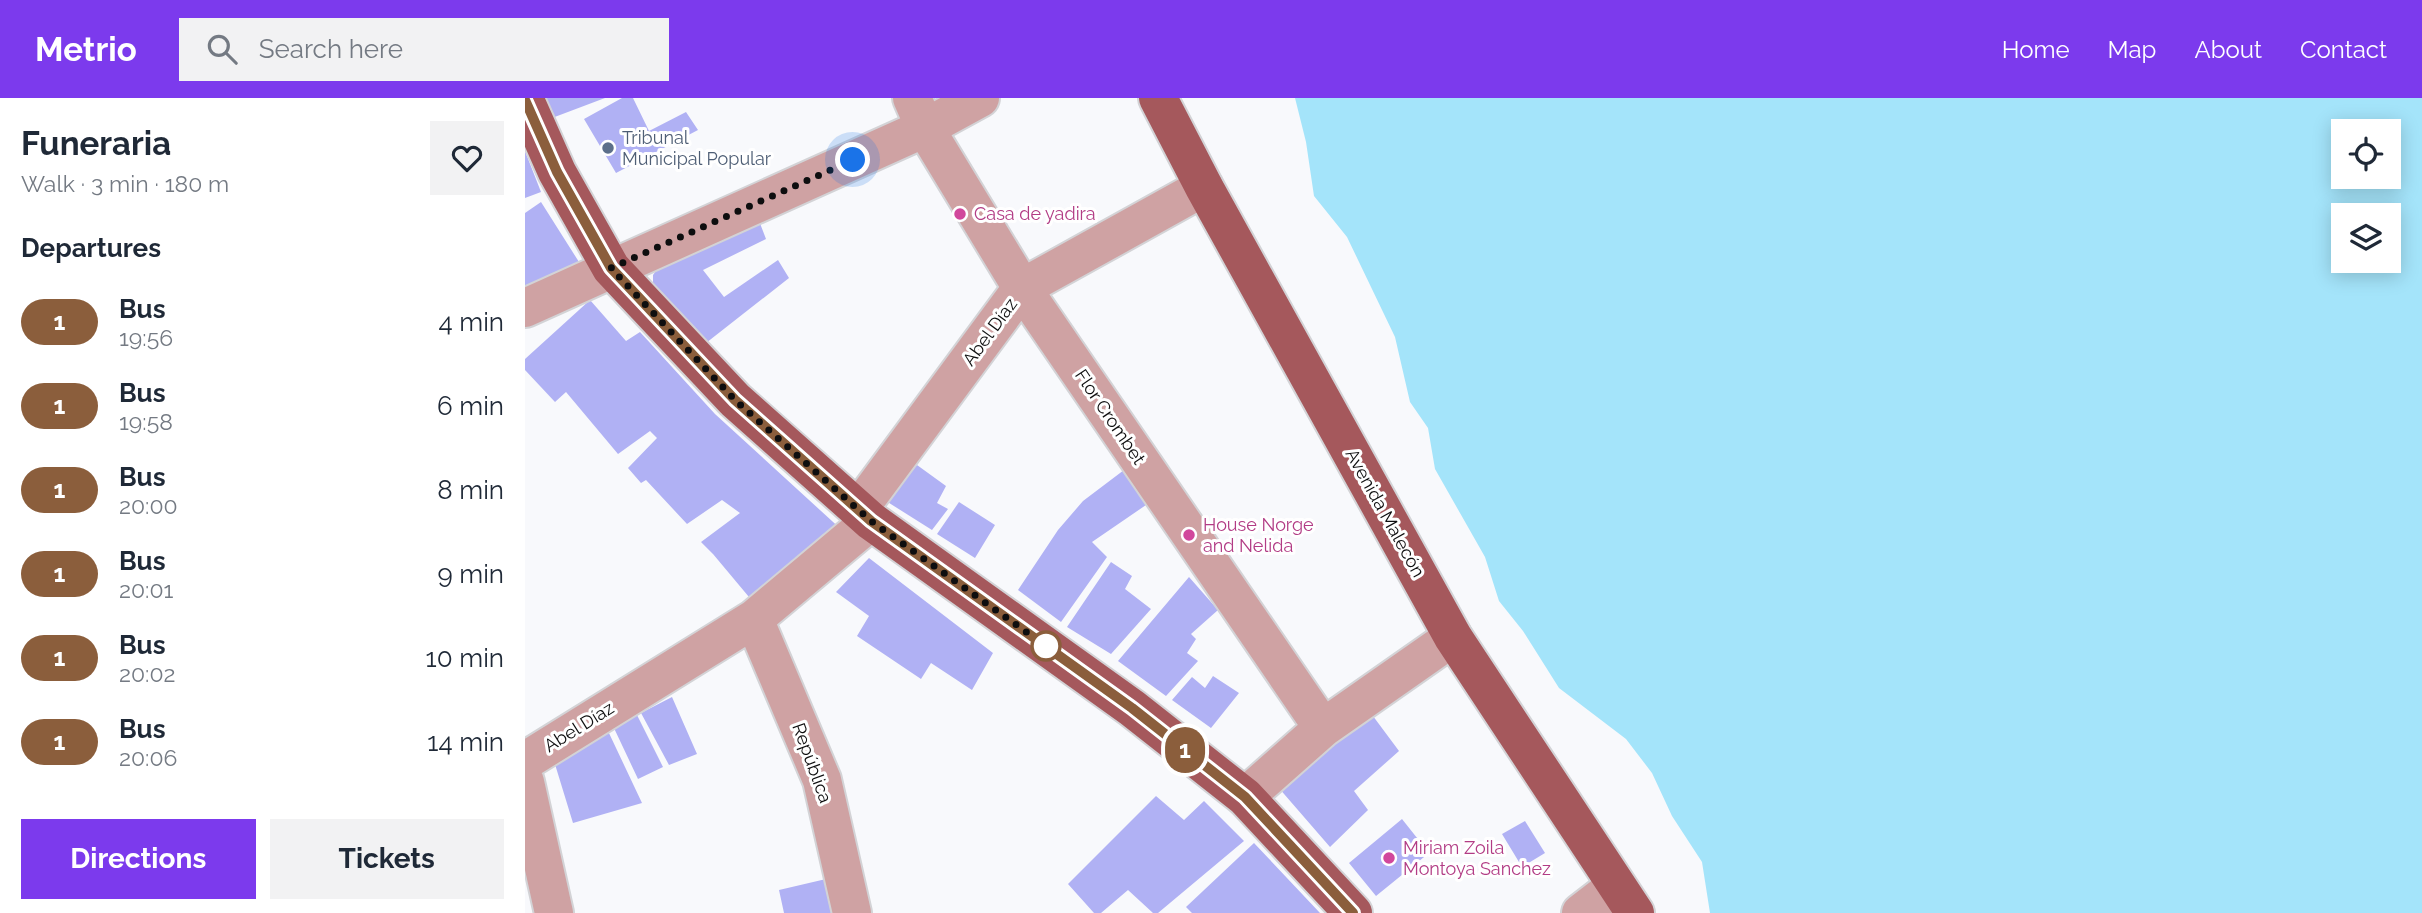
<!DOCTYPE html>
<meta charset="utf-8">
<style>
:root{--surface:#fff;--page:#f2f2f3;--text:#1f2937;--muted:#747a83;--accent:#7c3aed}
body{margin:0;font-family:Raleway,sans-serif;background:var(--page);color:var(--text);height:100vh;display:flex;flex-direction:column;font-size:26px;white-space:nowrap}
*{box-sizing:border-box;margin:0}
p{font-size:23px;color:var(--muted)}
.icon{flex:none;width:38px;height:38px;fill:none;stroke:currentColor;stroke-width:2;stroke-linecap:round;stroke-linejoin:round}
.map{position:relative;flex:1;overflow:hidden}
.side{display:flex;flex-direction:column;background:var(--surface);width:525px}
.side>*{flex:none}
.badge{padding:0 14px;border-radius:23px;font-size:24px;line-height:46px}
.tools{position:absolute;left:1806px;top:21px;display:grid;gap:14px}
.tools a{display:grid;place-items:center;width:70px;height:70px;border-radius:0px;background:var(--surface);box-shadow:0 4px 18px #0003;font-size:35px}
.you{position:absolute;width:35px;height:35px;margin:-18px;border:5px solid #fff;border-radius:50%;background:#1a73e8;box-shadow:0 0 0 10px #1a73e833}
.map>.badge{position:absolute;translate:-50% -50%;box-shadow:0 0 0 4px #fff}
h2{padding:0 21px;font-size:26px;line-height:63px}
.round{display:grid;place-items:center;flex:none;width:74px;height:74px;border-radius:0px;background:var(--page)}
.summary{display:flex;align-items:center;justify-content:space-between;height:119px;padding:0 21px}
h1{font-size:33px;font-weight:700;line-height:52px}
.primary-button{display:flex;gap:14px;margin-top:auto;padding:14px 21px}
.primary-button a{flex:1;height:80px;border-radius:0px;background:var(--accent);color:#fff;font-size:28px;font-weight:700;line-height:80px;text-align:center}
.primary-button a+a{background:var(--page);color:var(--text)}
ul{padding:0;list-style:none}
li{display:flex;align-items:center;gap:21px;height:84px;padding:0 21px}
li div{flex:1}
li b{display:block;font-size:26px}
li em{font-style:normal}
li .badge{min-width:77px;font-weight:700;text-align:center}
header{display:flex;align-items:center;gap:42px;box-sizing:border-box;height:98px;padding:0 35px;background:var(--accent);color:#fff}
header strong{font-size:33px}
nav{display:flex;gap:38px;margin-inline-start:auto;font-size:24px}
.search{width:490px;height:63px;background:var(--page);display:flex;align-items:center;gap:18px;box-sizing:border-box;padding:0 24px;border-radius:0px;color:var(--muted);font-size:26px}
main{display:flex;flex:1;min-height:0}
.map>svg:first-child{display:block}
.water{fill:#a4e4fa;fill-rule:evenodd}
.building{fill:#b0b1f4}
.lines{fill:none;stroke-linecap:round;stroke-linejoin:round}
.minor-casing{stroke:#d3d3d6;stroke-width:42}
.major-casing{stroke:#d3d3d6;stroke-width:42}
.minor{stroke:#cfa2a3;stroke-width:38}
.major{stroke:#a5585c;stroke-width:38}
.line-casing{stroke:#fff;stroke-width:16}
.line{stroke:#8b5e3c;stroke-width:10}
.walk{stroke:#0e0e0f;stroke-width:7;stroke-dasharray:0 12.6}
.service-dot{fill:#5c6f8a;stroke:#fff;stroke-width:2.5}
.hotel-dot{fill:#d1479c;stroke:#fff;stroke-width:2.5}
.stop-dot{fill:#fff;stroke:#8b5e3c;stroke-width:3.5}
.labels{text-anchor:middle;stroke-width:6;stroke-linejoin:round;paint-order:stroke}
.service-label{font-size:18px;fill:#4e5e75;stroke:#fff;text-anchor:start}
.hotel-label{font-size:18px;fill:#b23c85;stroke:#fff;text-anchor:start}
.street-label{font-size:18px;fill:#0e0e0f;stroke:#fff}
</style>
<header>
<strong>Metrio</strong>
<div class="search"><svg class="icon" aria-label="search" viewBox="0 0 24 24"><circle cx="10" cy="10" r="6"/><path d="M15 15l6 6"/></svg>Search here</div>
<nav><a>Home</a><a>Map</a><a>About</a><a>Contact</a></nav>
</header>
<main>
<section class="side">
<div class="summary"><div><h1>Funeraria</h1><p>Walk · 3 min · 180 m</p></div><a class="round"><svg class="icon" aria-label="heart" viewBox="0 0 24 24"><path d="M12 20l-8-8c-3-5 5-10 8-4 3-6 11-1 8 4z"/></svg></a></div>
<h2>Departures</h2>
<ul>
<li><span class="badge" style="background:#8b5e3c;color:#fff">1</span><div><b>Bus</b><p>19:56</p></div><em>4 min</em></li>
<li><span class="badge" style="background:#8b5e3c;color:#fff">1</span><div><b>Bus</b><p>19:58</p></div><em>6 min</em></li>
<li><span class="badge" style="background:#8b5e3c;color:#fff">1</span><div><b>Bus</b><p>20:00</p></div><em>8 min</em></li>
<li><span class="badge" style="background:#8b5e3c;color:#fff">1</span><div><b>Bus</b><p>20:01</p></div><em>9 min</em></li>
<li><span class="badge" style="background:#8b5e3c;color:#fff">1</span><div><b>Bus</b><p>20:02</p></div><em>10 min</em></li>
<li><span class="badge" style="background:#8b5e3c;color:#fff">1</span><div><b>Bus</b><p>20:06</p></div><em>14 min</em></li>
</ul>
<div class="primary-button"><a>Directions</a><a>Tickets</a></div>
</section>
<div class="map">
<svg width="1897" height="815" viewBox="0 0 1897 815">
<rect width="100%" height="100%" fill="#f8f9fc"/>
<path class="water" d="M770 0H1897V815H1185L1177 764 1147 718 1127 675 1101 641 1034 590 998 533 974 503 960 459 910 371 903 330 885 304 870 239 822 139 789 98 781 44ZM1818 33H1864V79H1818ZM1818 117H1864V163H1818Z"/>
<path class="building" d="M19 0H80L27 20Z
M97 0H108L124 33 161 14 173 32 91 75 59 21Z
M0 53 16 94 0 100Z
M16 104 54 164 15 183 0 194V115Z
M231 115 241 141 178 172 199 199 253 162 264 180 181 245 128 185V177L133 170Z
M65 202 101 243 115 234 190 316 319 434 229 505 188 456 176 444 215 415 197 402 162 426 121 382 116 385 103 370 132 340 125 333 93 356 41 294 30 304 0 272V261Z
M392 367 421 388 412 405 423 411 407 432 361 403Z
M599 372 621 407 567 444 582 459 536 524 493 492 533 432 558 403Z
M434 404 470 427 450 460 412 436Z
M344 460 468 555 447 592 406 565 396 581 332 538 344 518 311 494Z
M586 464 607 478 600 491 626 511 586 556 542 529Z
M664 479 693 512 666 536 671 541 662 555 673 563 641 598 593 563Z
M688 578 714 595 686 630 647 602 667 579 680 590Z
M147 599 172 656 144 667 116 615Z
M845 614 874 653 829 693 843 712 805 749 753 689Z
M111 615 138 669 113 681 88 628Z
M83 633 117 705 48 725 29 663Z
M631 698 659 722 679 703 719 743 633 815H628L603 792 576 815H569L543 786Z
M877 721 904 755 851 798 824 765Z
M1000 723 1020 755 997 769 977 736Z
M729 745 795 815H667L661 809Z
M301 781 309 815H259L254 792Z"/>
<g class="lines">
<defs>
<path id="minor" d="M387 0 400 30 497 190 798 630
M0 210 400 30 455 0
M333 412 497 190 679 89
M229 521 297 682 327 815
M0 663 229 521 346 423
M0 684 29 815
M720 699 798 630 928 539
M1056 815 1091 788"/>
<path id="major" d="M633 0 679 89 928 539 1110 815
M0 2 32 74 86 170 210 302 346 423 607 610 720 699 828 815"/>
</defs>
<use href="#minor" class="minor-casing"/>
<use href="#major" class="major-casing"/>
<use href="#minor" class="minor"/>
<use href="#major" class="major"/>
</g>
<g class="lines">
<defs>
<path id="line" d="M0 2 32 74 86 170 210 302 346 423 607 610 720 699 828 815"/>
</defs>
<use href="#line" class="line-casing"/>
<use href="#line" class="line"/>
<path class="walk" d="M328 62 86 170 210 302 346 423 521 548"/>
</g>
<circle class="service-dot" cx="83" cy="50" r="7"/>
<g class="hotel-dot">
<circle cx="435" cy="116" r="7"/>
<circle cx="664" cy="437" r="7"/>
<circle cx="864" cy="760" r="7"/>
</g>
<circle class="stop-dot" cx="521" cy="548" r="14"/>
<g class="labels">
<g class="service-label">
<text x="97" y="46">Tribunal<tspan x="97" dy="21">Municipal Popular</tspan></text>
</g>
<g class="hotel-label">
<text x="449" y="122">Casa de yadira</text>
<text x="678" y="433">House Norge<tspan x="678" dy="21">and Nelida</tspan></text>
<text x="878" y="756">Miriam Zoila<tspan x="878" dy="21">Montoya Sanchez</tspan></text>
</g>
<g class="street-label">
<text transform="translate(465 234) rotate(-54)" y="6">Abel Díaz</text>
<text transform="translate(585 319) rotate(56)" y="6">Flor Crombet</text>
<text transform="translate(860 415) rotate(61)" y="6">Avenida Malecón</text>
<text transform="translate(54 629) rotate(-32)" y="6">Abel Díaz</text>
<text transform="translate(287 665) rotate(70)" y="6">República</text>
</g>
</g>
</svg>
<div class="tools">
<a><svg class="icon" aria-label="locate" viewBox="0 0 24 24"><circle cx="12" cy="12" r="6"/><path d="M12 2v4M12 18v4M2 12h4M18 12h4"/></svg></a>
<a><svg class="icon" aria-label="layers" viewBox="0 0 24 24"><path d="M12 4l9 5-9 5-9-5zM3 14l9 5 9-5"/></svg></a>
</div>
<div class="you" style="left:328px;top:62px"></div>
<b class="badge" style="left:660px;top:652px;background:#8b5e3c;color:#fff">1</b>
</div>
</main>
